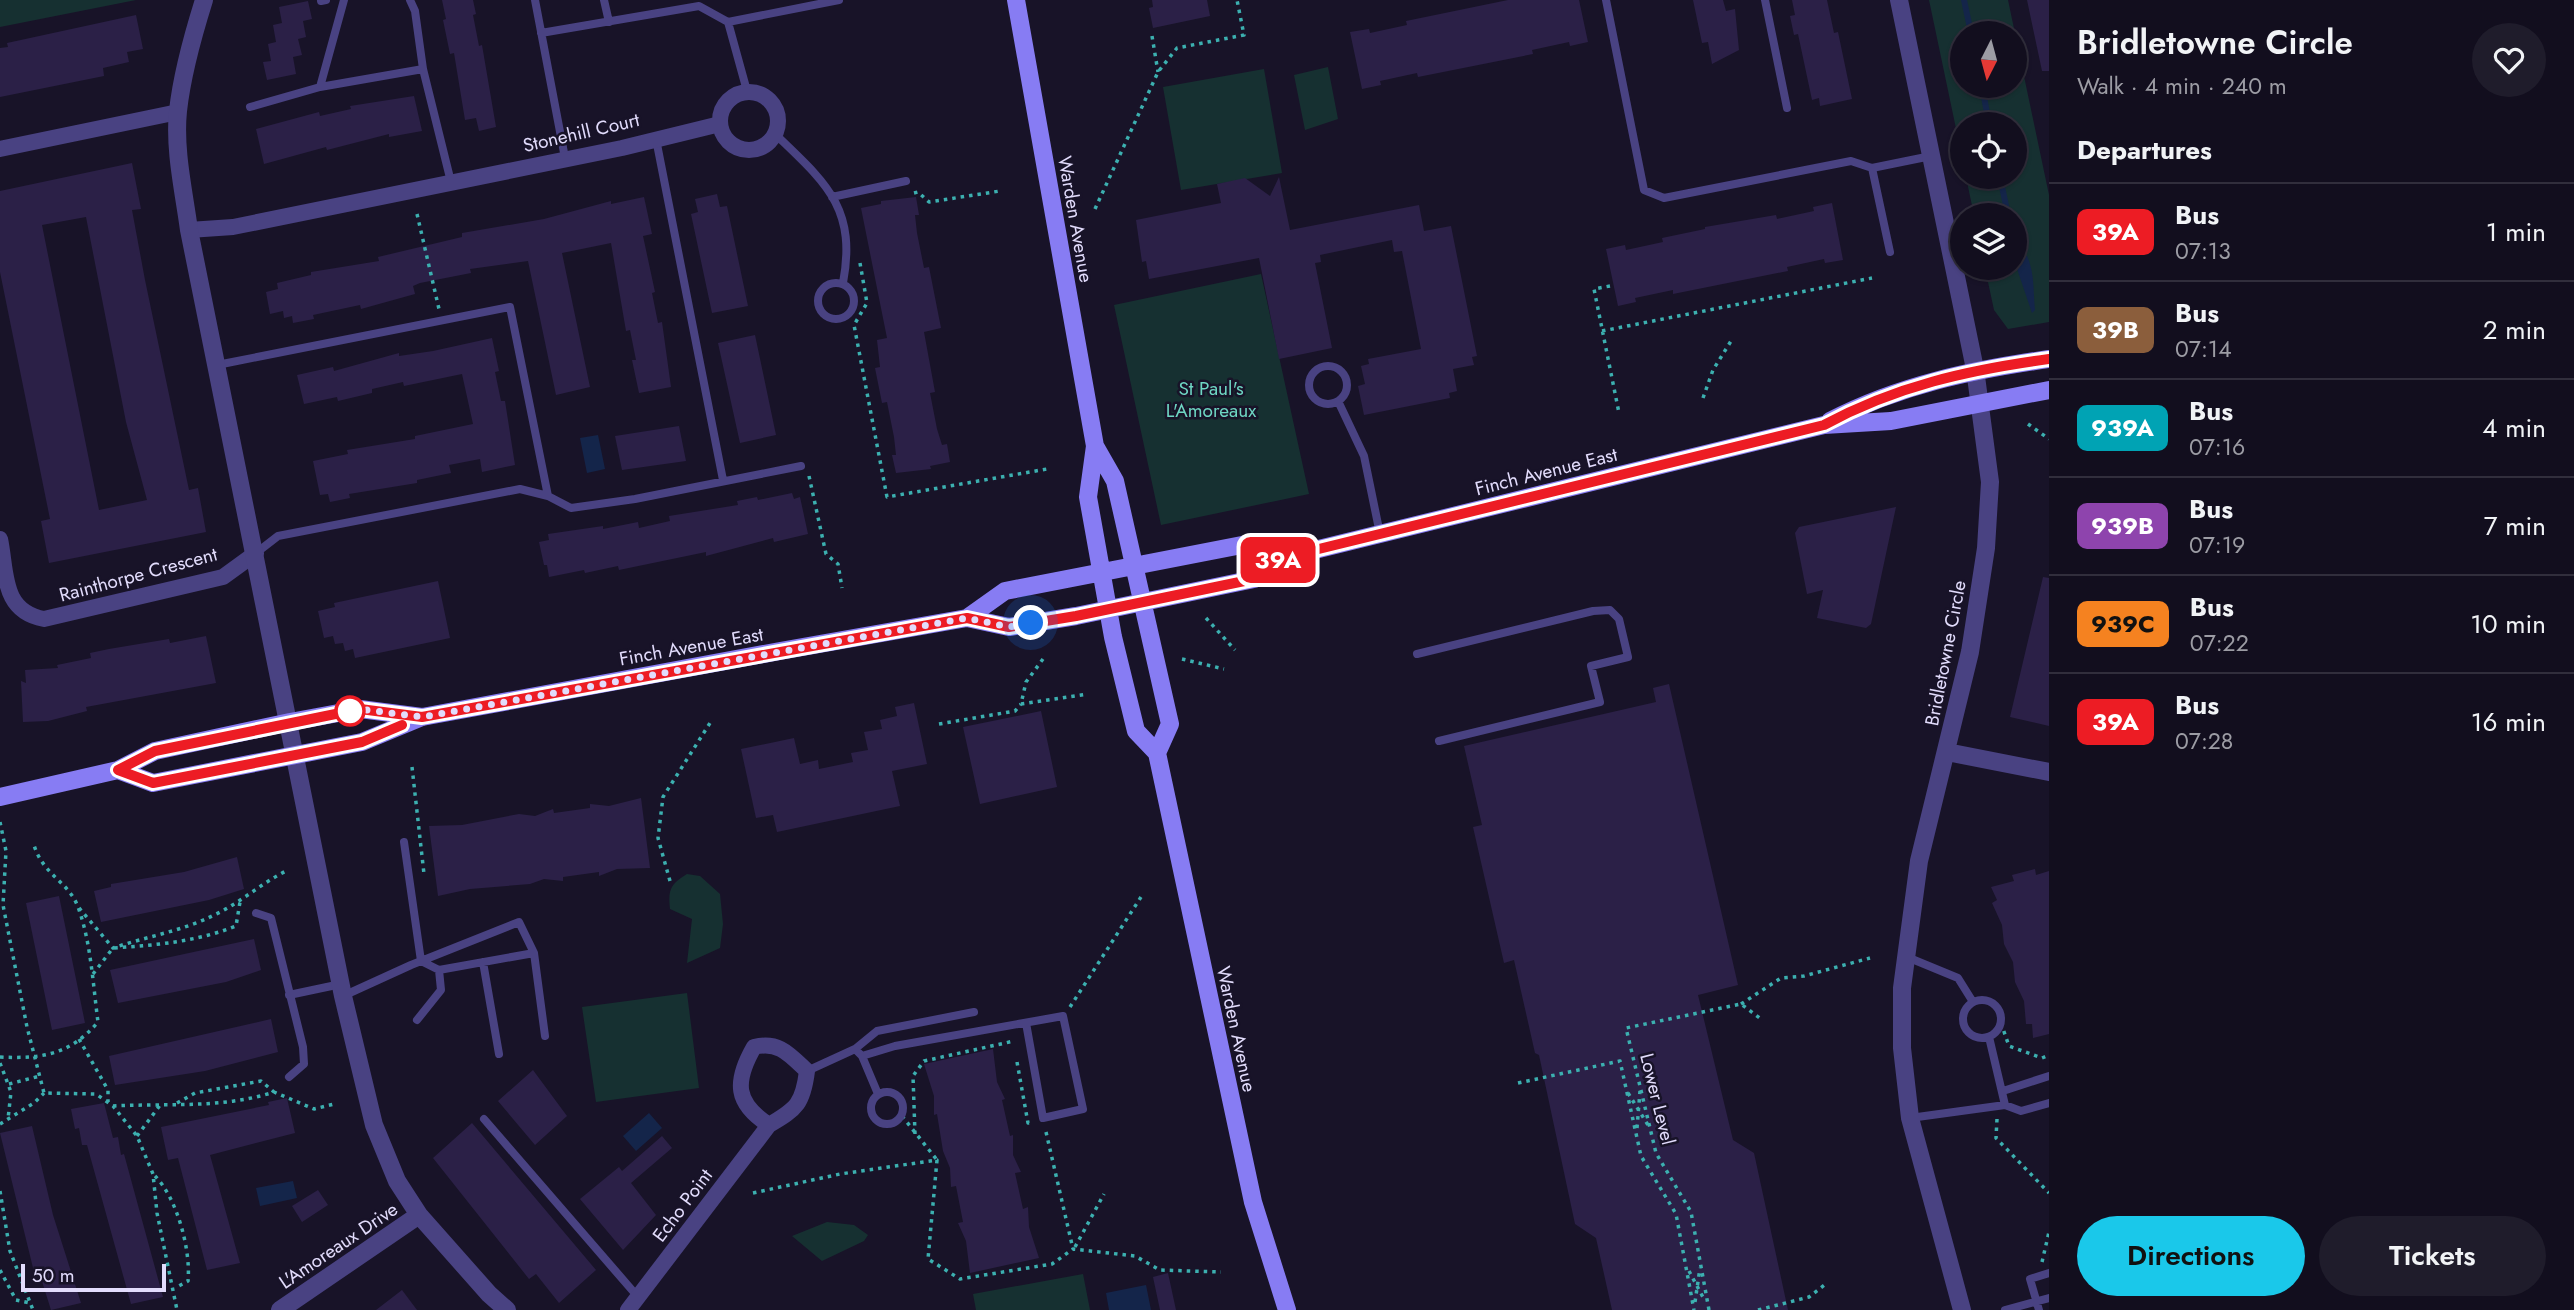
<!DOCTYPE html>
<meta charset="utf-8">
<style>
:root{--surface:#120e1e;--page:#1f1c2b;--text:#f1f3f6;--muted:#9c9ca4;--line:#312e3c;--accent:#1ac8ea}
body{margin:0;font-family:Jost,sans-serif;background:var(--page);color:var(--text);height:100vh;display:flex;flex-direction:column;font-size:26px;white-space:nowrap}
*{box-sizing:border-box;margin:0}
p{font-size:23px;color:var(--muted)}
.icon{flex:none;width:38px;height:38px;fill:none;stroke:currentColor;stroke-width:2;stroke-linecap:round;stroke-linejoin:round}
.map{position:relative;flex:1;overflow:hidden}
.drawer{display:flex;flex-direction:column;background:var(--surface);width:525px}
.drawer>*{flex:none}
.badge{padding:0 14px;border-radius:10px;font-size:24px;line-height:46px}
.needle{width:46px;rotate:186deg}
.fabs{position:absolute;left:1950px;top:21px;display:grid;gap:14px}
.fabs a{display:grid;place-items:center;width:77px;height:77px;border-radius:50%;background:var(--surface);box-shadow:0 2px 5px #0004,0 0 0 2px var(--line);font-size:35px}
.scale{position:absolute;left:21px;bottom:18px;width:145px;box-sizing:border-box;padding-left:7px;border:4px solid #e2dcfc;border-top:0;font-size:19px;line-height:24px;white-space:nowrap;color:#e2dcfc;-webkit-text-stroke:5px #181328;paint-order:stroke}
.you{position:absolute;width:35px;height:35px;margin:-18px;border:5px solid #fff;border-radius:50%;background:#1a73e8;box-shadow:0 0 0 10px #1a73e833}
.map>.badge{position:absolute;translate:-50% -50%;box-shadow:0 0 0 4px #fff}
h2{padding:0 28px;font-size:26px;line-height:63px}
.round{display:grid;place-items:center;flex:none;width:74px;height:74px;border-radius:37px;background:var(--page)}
.overview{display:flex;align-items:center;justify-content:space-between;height:119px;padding:0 28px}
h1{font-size:33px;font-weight:600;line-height:52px}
.primary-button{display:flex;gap:14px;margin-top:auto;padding:14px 28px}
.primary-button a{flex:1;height:80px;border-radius:42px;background:var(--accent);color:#111;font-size:28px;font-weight:600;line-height:80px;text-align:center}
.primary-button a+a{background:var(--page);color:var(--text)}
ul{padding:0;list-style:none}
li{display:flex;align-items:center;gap:21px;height:98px;padding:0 28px;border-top:2px solid var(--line)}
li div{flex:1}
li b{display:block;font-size:26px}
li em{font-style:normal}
li .badge{min-width:77px;font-weight:700;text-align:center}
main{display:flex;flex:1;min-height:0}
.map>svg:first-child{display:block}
.green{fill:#163031;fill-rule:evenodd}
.water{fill:#14254a}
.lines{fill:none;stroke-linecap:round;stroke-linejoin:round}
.stream{stroke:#14254a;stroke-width:6}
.building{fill:#2b2047;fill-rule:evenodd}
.path{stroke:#3cb0b0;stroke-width:3.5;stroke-dasharray:3.5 5;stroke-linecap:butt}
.service{stroke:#494282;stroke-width:8}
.minor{stroke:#494282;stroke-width:16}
.tertiary{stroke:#494282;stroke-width:18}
.secondary{stroke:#877cf3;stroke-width:18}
.line-casing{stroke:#fff;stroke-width:16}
.line{stroke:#ed1c24;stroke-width:10}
.walk{stroke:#e2dcfc;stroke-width:7;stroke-dasharray:0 12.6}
.stop-dot{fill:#fff;stroke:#ed1c24;stroke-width:3.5}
.labels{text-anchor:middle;stroke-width:5;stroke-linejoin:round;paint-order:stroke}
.street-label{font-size:19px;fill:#e2dcfc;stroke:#181328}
.park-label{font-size:19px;fill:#6ed6c3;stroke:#181328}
</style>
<main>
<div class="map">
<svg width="2049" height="1310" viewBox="0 0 2049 1310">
<rect width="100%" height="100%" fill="#181328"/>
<path class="green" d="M0 0H136L0 27Z
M1929 0H2008L2049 195V322L2008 329 1994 310 1985 268H2014V215H1974L1966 177H2014V124H1962V157ZM1962 33H2014V86H1962Z
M1328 67 1338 119 1305 130 1294 75Z
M1264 69 1282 173 1181 190 1163 87Z
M1261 274 1309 494 1161 525 1114 305Z
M687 874 700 876 720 894 723 924 720 948 687 963 692 919 670 909C668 890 670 884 687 874Z
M687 993 699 1088 596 1102 582 1007Z
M827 1222 854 1225 868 1235 864 1241 822 1261 792 1236Z
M1083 1274 1090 1310H976L973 1294Z"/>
<path class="water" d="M2015 253 2027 256C2035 274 2033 292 2035 310L2032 313 2014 260Z
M598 435 605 469 587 473 580 438Z
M649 1113 662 1128 636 1151 623 1136Z
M293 1181 297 1198 260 1206 256 1188Z
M1146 1285 1151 1310H1109L1106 1293Z"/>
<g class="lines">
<path class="stream" d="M1964 0 1971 33
M1982 86 1989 124
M2000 177 2008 215
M2014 248 2015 253"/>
</g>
<path class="building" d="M442 0H473L476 14 473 15 479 46 482 45 496 127 479 131 476 118 465 120 454 53 450 54 443 20 446 19Z
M1152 0H1207L1210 16 1153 28 1149 8 1153 7Z
M1508 0H1579L1588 42 1570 46 1569 42 1532 50 1533 54 1418 77 1417 73 1380 81 1381 85 1362 89 1350 32 1369 29 1370 33 1407 25 1406 21Z
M1693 0H1723L1726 11 1735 9 1739 50 1712 64 1708 42 1702 43Z
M1792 0H1827L1834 33 1838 32 1852 99 1820 106 1819 98 1812 100 1798 34 1794 35 1790 16 1795 15Z
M2027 0H2049V71H2042Z
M308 1 312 19 303 21 306 37 298 39 302 55 293 57 296 74 267 80 263 62 271 61 268 44 276 42 273 25 282 23 279 7Z
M136 15 143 49 127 52 129 62 103 68 104 76 0 97V48L8 47 7 43Z
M414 96 422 131 389 137V134L327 150 326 147 264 164 256 129 319 112 320 116 351 109 350 106Z
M132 163 141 209 132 210 145 280 189 490 198 488 206 532 49 563 41 521 50 519 0 272V191ZM86 217 126 422 147 500 99 510 42 225Z
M1279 177 1290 230 1419 205 1424 231 1451 226 1477 356 1472 357 1474 365 1453 369 1457 391 1449 393 1450 398 1364 415 1358 386 1365 384 1361 366 1369 364 1368 359 1421 349 1402 251 1394 252 1392 240 1320 255 1321 262 1315 263 1332 348 1279 359 1259 258 1149 279 1146 261 1142 262 1136 220 1221 203 1217 184 1245 178 1270 196Z
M717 194 720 207 727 206 748 306 712 313 691 214 698 212 695 199Z
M644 197 652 234 643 236 655 292 652 293 658 323 662 322 671 387 639 393 632 360H636L630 330 626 331 611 243 562 253 590 387 556 395 528 261 470 269 471 273 420 283 413 286 415 294 361 309 360 305 313 315 314 319 293 323 292 316 284 318 283 311 270 314 266 292 278 289 277 283 311 275V272L379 261 378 257 462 237V233L544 219 611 201V204Z
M916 197 919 215H915L917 233 924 268 929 267 941 328 924 332 935 392 930 393 937 429 942 445 947 444 950 462 930 466 931 469 896 473 892 455H896L894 437 887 402 882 403 875 368 880 367 877 340 887 338 861 208 881 204V201Z
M1832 203 1843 260 1825 263 1824 259 1787 267 1788 271 1673 294V290L1635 298 1636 302 1618 306 1606 249 1625 245 1626 250 1663 242 1662 238 1705 229V227L1776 215 1777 219 1814 211 1813 207Z
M755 335 776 435 740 443 718 343Z
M492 338 499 371 495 372 501 401H505L515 465 482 472 480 459 449 465 451 473 417 480V483L349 494 350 498 330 502 328 494 320 495 313 461 348 454 347 450 415 439V436L473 424 462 374 404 386 403 382 372 389V393L338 401 337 397 304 404 297 375 333 367 334 371 399 353V356L433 351Z
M679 426 686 461 622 470 615 436Z
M792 493 794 499 800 497 808 534 774 542 773 538 706 556V552L619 570 618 566 585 573 584 570 549 577 547 565H544L539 542 549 540 548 534 603 526V529L638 522 639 528 670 521 669 516 738 505 737 501 757 497 758 500Z
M1896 507 1871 624 1866 628 1817 618 1823 590 1807 594 1795 533 1799 527Z
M2043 577 2049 578V726L2010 717Z
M438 581 450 638 355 658 353 649 345 651 343 643 335 644 333 636 324 638 318 611 335 607 334 603Z
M206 636 216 683 86 707 87 711 48 721 23 722 21 681 26 683 25 670 58 668 57 665 91 658 90 653 109 649 169 639 170 643Z
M1669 684 1738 985 1698 995 1733 1140 1754 1153 1788 1310H1612L1596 1238 1575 1224 1539 1055 1535 1053 1514 960 1504 963 1473 827 1482 825 1464 746 1656 702 1653 688Z
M914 703 927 764 892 771 900 806 777 832 773 815 756 818 741 749 794 738 800 764 818 760 819 769 853 762 851 753 868 750 864 732 882 729 880 720 897 716 895 707Z
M1041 711 1057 787 980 804 963 727Z
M641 798 650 868 617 869 599 876V872L563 877V881L544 879 530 884 470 889 438 896 429 826 462 825 519 814 535 816 553 809 554 813 590 808V804L609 806Z
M237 857 244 889 209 900 101 922 94 891 111 887V884L184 872Z
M2035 869 2036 875 2049 871V1034L2033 1038 2032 1024H2026L2024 1001 2015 982 2013 962 2004 944 2002 925 1992 903 1997 900 1991 887 2014 881 2012 875Z
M59 896 85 1023 52 1030 26 903Z
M254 939 261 970 226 982 118 1003 110 970Z
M271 1019 278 1052 205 1071 115 1085 109 1056Z
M993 1049 997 1082 1005 1099 1002 1100 1010 1136 1013 1135V1155L1021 1172 1015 1173 1023 1209 1028 1207 1029 1227 1039 1258 970 1273 966 1241 958 1223 963 1222 956 1186 951 1187 950 1168 943 1151 937 1114 934 1115V1096L924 1064Z
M533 1070 567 1116 535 1145 498 1101Z
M287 1098 295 1133 210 1155 240 1263 207 1270 178 1158 168 1160 161 1127 269 1105 268 1102Z
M104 1103 113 1138 118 1137 121 1155 124 1154 163 1297 131 1304 87 1145H82L79 1128 75 1129 71 1109Z
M472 1123 596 1270 559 1303 536 1274 529 1279 433 1158Z
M32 1126 53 1215 81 1303 51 1310 40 1275 35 1276 0 1133Z
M662 1136 672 1148 631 1183 656 1215 623 1250 580 1199 619 1167 622 1171Z
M318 1190 328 1205 302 1222 292 1206Z
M1168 1273 1176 1310H1160L1153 1277Z
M402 1290 417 1310H376Z"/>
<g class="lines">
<path class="path" d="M1152 36 1158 72
M914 193 918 192 929 202 1000 191
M1095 209 1158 72 1177 48 1244 35 1237 0
M417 214 439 309
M860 263 867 303 854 325 887 497 1047 469
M1610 286 1594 289 1619 413
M1602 331 1872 278
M1703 398 1713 370 1731 341
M2028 424 2049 439
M809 476 826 554 838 564 842 588
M1206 618 1235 650
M1043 659 1026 682 1021 704 1088 694
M1182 659 1224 669
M939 724 1015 711 1021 704
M412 767 424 874
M0 822 6 851 3 905 27 1027 44 1093 96 1094 113 1106 137 1136 153 1174 157 1213 177 1310
M670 881 658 838 663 797 710 723
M79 908 113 948C145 937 182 931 212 916 239 904 260 884 286 871
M93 974 113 948C156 945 196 942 236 926L240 902
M1741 1004 1781 978 1804 976 1870 958
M1070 1007 1141 897
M2001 1023 2009 1046 2042 1058 2049 1055
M79 1039 108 1090V1102
M0 1057C41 1059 70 1055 98 1022 93 985 91 942 78 907 69 882 43 875 34 845
M1017 1062 1028 1123 1032 1122
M0 1063 11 1092 8 1119
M1518 1083 1620 1061 1641 1156 1676 1214 1694 1310
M9 1084 40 1076
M1628 1093 1648 1125
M177 1103 195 1093 261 1081 274 1092
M113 1106C167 1103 222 1109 274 1092L314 1109 334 1104
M902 1116 937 1160
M1997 1119 1996 1138 2049 1193
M0 1124 34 1103 44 1093
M1637 1128 1640 1091
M1046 1132 1073 1249
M915 1134 913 1076 924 1061 1014 1041
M137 1136 161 1104
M155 1176C177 1198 191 1250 188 1281L175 1288
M0 1191 10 1251 33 1310
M753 1193 840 1174 937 1160 928 1259 960 1279 1052 1264 1073 1249 1135 1256 1160 1270 1221 1272
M1075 1247 1104 1194
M2042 1262 2049 1232
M0 1270 16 1300 30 1303
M1689 1271 1705 1301
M1695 1302 1700 1268
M1709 1310 1691 1212 1656 1153 1626 1028 1741 1004 1761 1019
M1758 1310 1809 1297 1827 1283"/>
<path class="service" d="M410 0 415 11 423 69 451 182
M535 0 565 158
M604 0 609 22
M1606 0 1644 190 1664 198 1851 161 1872 168 1931 156
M1765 0 1787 108
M321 1 326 0
M728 22 747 91
M541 33 699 6 728 22 839 0
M320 87 344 0
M250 107 320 87 423 69
M776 135C826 183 857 208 843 283
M656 139 723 480
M1872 168 1890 252
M832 197 906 181
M818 301a18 18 0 1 1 36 0a18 18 0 1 1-36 0Z
M217 365 510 307 548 496
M1309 385a19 19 0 1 1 38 0a19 19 0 1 1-38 0Z
M1338 401 1364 456 1380 534
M256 553 278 536 520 489 548 496 571 508 635 499 801 466
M1417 654 1593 611 1610 610 1619 619 1628 657 1591 666 1600 702 1439 741
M404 842 421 961 439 970 534 953
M256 913 271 918 303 1047 304 1064 289 1077
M1907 957 1958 978 1973 1002
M483 962 499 1054
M289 995 341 984
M343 996 411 965 519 922 534 953 545 1036
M1963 1019a19 19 0 1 1 38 0a19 19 0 1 1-38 0Z
M417 1020 441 990 439 970
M1989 1037 2005 1105
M855 1049 877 1031 974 1012
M862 1056 878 1094
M807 1071 855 1049 862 1056 895 1046 1063 1016 1083 1109 1043 1118 1026 1023
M2003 1091 2049 1076
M871 1108a16 16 0 1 1 32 0a16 16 0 1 1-32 0Z
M1910 1118 2005 1105 2021 1111 2049 1103
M484 1119 638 1297
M2005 1310 2049 1298
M2039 1310 2030 1279 2049 1273"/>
<path class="minor" d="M720 121a29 29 0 1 1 58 0a29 29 0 1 1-58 0Z
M0 149 178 112
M189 230 233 227 622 148 720 124
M0 539C7 572 1 611 44 619L223 577 256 553
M628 1310 769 1125C797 1109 803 1103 807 1071 789 1054 779 1041 754 1047 734 1082 735 1103 769 1125"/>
<path class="tertiary" d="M204 0C193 35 182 74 178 111 174 150 184 192 189 230L343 996 374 1125 397 1181 419 1215 489 1294 507 1310
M1899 0 1975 369 1990 482 1986 548 1970 652 1919 861 1902 988V1048L1910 1118 1962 1310
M1947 752 2049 772
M280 1310 419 1215"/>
<path class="secondary" d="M1016 0 1095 446 1088 497 1113 637 1136 731 1157 753 1253 1202 1287 1310
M1830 421C1899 385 1972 370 2049 359
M1095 446 1115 481 1170 724 1157 753
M967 618 1005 591 1247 544 1278 559
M118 770 153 783 362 742 422 717 780 651 967 618 1009 627 1076 616 1254 579 1278 559 1824 425 1891 421 2049 390
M0 797 118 770 155 751 290 722 360 709 422 717"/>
</g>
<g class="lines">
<defs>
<path id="line" d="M402 725 362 742 153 783 118 770 155 751 360 709 422 717 967 618 1009 627 1076 616 1254 579 1278 559 1824 425C1896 386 1968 370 2049 359"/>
</defs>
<use href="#line" class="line-casing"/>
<use href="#line" class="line"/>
<path class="walk" d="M350 711H346L360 709 422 717 967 618 1009 627 1031 623"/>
</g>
<circle class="stop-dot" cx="350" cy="711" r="14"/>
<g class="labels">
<g class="street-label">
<text transform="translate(581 132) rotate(-13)" y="7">Stonehill Court</text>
<text transform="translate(1076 219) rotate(80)" y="7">Warden Avenue</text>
<text transform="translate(1546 471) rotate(-14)" y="7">Finch Avenue East</text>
<text transform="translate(138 574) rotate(-15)" y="7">Rainthorpe Crescent</text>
<text transform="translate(691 646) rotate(-10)" y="7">Finch Avenue East</text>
<text transform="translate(1945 653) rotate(-79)" y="7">Bridletowne Circle</text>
<text transform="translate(1237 1029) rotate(78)" y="7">Warden Avenue</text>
<text transform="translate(1658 1099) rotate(76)" y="7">Lower Level</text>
<text transform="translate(682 1205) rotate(-53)" y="7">Echo Point</text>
<text transform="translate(338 1245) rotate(-34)" y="7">L'Amoreaux Drive</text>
</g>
<g class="park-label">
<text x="1211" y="395">St Paul's<tspan x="1211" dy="22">L'Amoreaux</tspan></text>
</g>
</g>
</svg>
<div class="fabs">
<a><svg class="needle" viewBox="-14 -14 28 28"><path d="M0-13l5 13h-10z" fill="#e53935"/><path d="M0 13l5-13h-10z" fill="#9c9ca4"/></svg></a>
<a><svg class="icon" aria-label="locate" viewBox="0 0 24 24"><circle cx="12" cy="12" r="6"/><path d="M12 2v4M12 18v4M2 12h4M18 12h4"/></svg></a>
<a><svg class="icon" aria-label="layers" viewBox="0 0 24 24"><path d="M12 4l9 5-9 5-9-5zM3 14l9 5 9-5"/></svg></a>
</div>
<div class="scale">50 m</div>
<div class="you" style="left:1031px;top:623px"></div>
<b class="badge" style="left:1278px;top:560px;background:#ed1c24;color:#fff">39A</b>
</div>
<section class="drawer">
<div class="overview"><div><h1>Bridletowne Circle</h1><p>Walk · 4 min · 240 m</p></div><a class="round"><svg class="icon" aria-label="heart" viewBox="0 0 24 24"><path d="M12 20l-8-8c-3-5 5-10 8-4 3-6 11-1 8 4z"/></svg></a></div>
<h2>Departures</h2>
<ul>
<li><span class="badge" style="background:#ed1c24;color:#fff">39A</span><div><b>Bus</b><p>07:13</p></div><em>1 min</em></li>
<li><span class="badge" style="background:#8b5e3c;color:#fff">39B</span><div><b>Bus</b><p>07:14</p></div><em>2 min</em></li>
<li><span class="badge" style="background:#00a3b4;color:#fff">939A</span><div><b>Bus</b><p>07:16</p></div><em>4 min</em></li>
<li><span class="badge" style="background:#8e44ad;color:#fff">939B</span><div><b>Bus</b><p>07:19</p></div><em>7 min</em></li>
<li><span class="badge" style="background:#f58220;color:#111">939C</span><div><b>Bus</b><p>07:22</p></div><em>10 min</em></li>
<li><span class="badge" style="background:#ed1c24;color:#fff">39A</span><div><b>Bus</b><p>07:28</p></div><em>16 min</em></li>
</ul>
<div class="primary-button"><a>Directions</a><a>Tickets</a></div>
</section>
</main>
